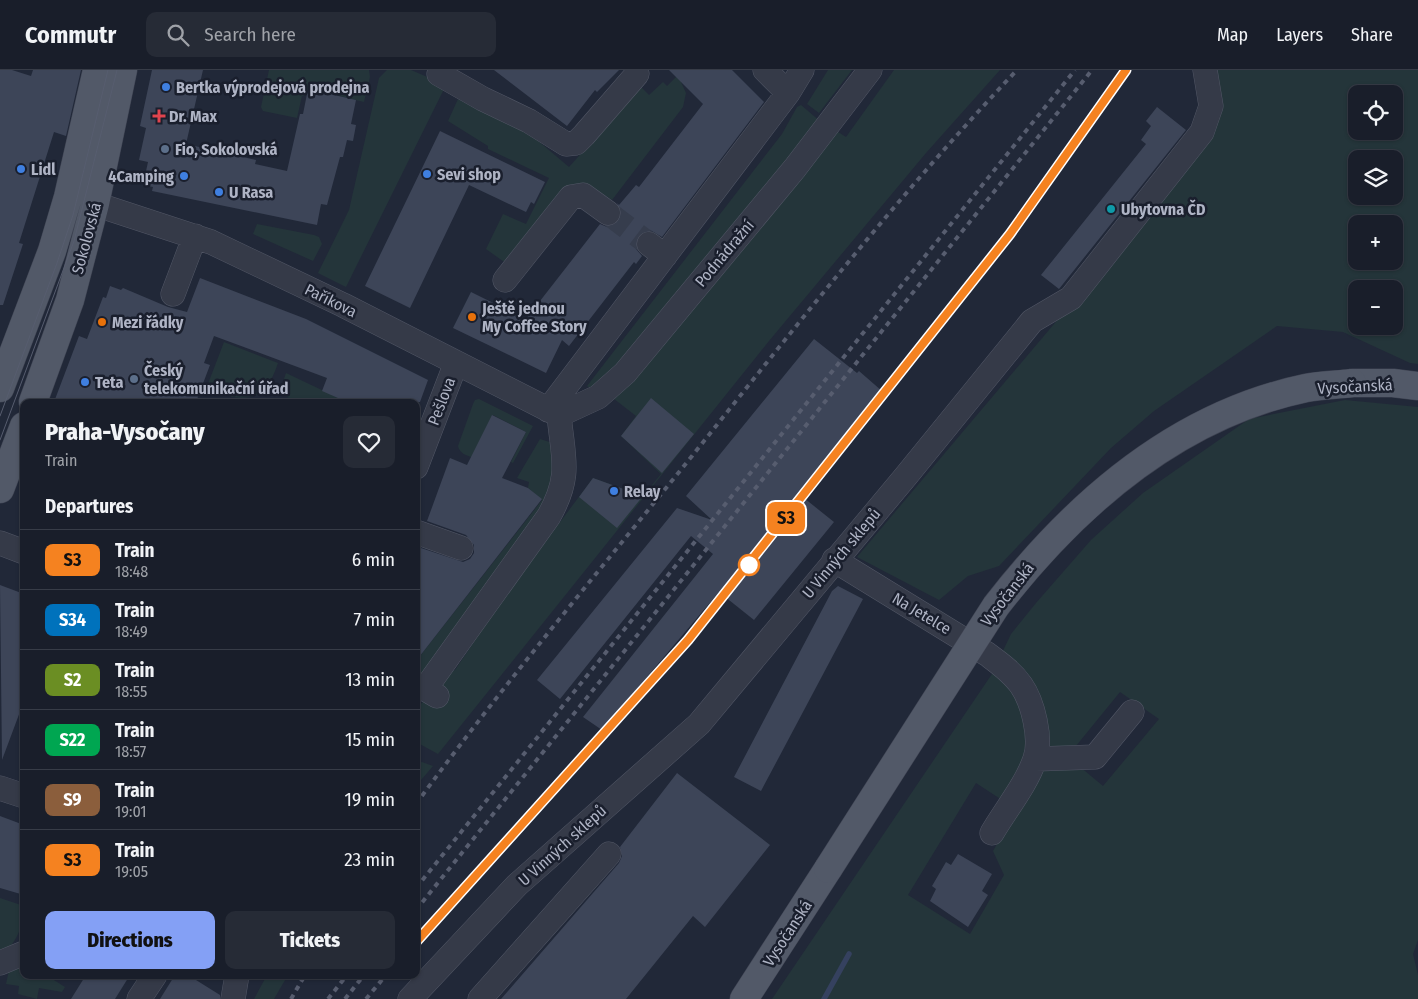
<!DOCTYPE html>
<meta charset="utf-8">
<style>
:root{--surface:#191e2a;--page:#262b36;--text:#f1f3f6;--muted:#9fa2a8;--line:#373c47;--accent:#84a0f5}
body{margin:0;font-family:"Fira Sans Condensed",sans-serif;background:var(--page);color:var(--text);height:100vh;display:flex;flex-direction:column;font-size:19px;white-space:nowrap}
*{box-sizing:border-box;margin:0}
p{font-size:16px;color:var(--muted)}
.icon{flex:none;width:28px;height:28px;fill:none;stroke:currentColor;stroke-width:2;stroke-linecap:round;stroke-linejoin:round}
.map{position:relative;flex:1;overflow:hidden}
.panel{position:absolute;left:20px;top:329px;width:400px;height:580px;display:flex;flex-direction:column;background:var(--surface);border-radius:10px;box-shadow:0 1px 4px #0004,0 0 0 1px var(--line)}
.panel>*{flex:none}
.badge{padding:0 10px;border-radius:8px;font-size:18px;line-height:32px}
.tools{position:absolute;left:1348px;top:15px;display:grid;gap:10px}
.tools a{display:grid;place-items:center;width:55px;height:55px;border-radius:10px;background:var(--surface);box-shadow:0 1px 4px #0004,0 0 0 1px var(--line);font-size:25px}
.map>.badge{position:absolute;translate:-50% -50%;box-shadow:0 0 0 2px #fff}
h2{padding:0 25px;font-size:19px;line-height:45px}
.round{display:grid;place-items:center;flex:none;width:52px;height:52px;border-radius:10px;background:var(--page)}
.overview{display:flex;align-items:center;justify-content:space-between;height:85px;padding:0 25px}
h1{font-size:24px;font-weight:800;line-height:38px}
.action{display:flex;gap:10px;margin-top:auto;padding:10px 25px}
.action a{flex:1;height:58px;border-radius:10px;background:var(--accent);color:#111;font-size:20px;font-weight:800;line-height:58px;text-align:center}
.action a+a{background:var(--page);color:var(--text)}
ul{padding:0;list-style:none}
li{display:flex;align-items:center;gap:15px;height:60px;padding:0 25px;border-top:1px solid var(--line)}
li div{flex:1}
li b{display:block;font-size:19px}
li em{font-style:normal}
li .badge{min-width:55px;font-weight:700;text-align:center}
header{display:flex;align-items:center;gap:30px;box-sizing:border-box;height:70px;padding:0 25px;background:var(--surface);border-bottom:1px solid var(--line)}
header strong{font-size:24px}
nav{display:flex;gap:28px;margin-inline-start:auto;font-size:18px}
.search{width:350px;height:45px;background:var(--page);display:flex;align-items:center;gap:12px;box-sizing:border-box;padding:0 18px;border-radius:10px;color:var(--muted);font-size:19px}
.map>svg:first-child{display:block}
.green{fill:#24353a;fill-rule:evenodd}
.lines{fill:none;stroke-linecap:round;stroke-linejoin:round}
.stream{stroke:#35415f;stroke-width:5.5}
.building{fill:#3d4558}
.minor-tunnel{stroke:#363d4d;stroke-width:24;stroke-dasharray:24 12;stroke-linecap:butt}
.minor-casing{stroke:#525766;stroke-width:25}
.major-casing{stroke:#3e4352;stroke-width:29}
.minor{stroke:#353a48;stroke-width:24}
.major{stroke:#525968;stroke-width:28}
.tram{stroke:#575d6f;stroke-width:1}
.rail{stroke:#575d6f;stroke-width:4;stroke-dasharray:5 5;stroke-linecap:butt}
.major-bridge-casing{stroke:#3e4352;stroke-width:29;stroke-linecap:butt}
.major-bridge{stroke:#525968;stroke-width:28}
.line-casing{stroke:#fff;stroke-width:11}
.line{stroke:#f58220;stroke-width:8}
.shop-dot{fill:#3f7fe0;stroke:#1a1f2d;stroke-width:2}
.health-dot{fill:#e0444e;stroke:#1a1f2d;stroke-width:2}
.service-dot{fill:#5c6f8a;stroke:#1a1f2d;stroke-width:2}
.culture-dot{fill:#0f9aa8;stroke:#1a1f2d;stroke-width:2}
.food-dot{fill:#e8710a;stroke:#1a1f2d;stroke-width:2}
.stop-dot{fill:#fff;stroke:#f58220;stroke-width:2.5}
.labels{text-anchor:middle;stroke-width:5;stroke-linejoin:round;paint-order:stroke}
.poi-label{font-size:16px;font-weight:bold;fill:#afb4c5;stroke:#1a1f2d;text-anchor:start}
.street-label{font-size:16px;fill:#afb4c5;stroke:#1a1f2d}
</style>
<header>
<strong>Commutr</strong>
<div class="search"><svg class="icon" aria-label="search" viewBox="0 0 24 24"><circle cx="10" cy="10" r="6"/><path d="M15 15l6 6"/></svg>Search here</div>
<nav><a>Map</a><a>Layers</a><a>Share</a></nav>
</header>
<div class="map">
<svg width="1418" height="929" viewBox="0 0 1418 929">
<rect width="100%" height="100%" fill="#212838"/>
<path class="green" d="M269 0H369L370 7 364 32C340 27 326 19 302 26L297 48 263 41 261 37Z
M387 0H411L446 15 346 217 318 203 349 140 379 8Z
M828 0H852L819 43 807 34Z
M894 0H1000L926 83 769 271 438 684 416 672V638L423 632 438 606 455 600 507 523 593 408 643 426 661 404 621 366 636 346 609 325 835 60 846 67Z
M1214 0H1418V294L1410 293 1343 262 1277 256 1154 341 1111 378 999 496 968 506 939 530 857 487 1169 118ZM1356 24H1394V61H1356ZM1356 89H1394V126H1356ZM1356 154H1394V191H1356ZM1356 219H1394V256H1356Z
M682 1 681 12 686 23 683 37 612 130 606 126 603 129 584 115 507 194 486 179 503 144 526 154 549 108 488 79V76L448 51 458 29 489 45 524 59 569 97 641 17 649 25 663 12 667 16Z
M801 35 821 52 595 322 587 316 782 64 797 37Z
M257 154 314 165 319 167 322 174 313 191 253 164Z
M224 272 278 293C264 336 243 332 206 319Z
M286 303 347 332H300L279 324Z
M479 329 533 356 513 393 511 392 526 362 493 345 474 388C466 385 460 384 458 376L473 334 475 330Z
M1345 330 1418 337V870L1413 884 1418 905V929H772L996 598 1017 615 1029 650 1032 674 1025 698 1005 732 976 713 908 825 970 864 1004 805 993 781 1038 701 1079 696 1103 716 1159 649 1120 622 1076 676 1048 681 1042 653 1024 607 1000 587 1011 564 1036 533 1091 470 1143 423 1249 349Z
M540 369 556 374 552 428 416 620V591L542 430 528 418 529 412 517 408Z
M422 692 433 696 416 716V693Z
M0 828 24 836C24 855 16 875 0 886Z
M24 892V905H46L65 917 62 922 39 918 37 929 18 924 19 916 6 914 9 900Z
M267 905H288L274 929H254Z"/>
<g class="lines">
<path class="stream" d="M824 929 849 884"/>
</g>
<path class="building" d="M0 0H12L31 6 33 0H81L66 66 54 62 19 173 23 174 3 235H0Z
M152 0H203L186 74 256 90 255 94 287 101 300 44H303L308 19 356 30 351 54 356 55 353 71 347 70 343 87H340L327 135 321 134 317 155 152 121 153 117 143 115 148 92 139 90 146 58 140 56Z
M494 0H619L597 22 595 20 567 56Z
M669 0H732L764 32 662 167 650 160 638 165 635 172 636 179 642 186 636 194 634 192 569 276 562 270 546 303 453 258 471 222 526 249 600 154 607 157 619 151 622 144 617 133 619 135 636 115 639 117 703 34Z
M1157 37 1186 60 1059 219 1041 205 1146 74 1141 70 1151 56 1146 51Z
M440 61 545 112 534 134 531 132 526 142 469 115 410 238 365 216Z
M200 208 306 249 428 310 420 332H347L322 321 327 308 214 266 204 293 210 295 196 332H54L79 266 87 269 103 227 106 228 110 216 121 220 123 218 168 237 187 242Z
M814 269 857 303 859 301 882 321 799 424 834 452 754 550 719 522 602 660 583 647 713 484 691 466 560 629 537 610 677 438 712 450 686 426Z
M651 328 694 364 662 403 621 366Z
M492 345 526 362 502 408 528 418 542 429 416 591V481L418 477 463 492 470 489 474 483V475L466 465 427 451 450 388 467 395Z
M593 408 643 426 617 458 579 427Z
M0 515 24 524V631L2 690Z
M838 516 863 529 761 721 734 707 832 521Z
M677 703 770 775 705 857 693 846 626 929H501L619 793 622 786 620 777Z
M0 746 24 755V825L0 818Z
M958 784 992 804 982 821 988 825 968 857 930 831 936 819 932 816 946 792 951 795Z
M86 905H130L115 929H71Z
M175 905H188L220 925V929H160Z"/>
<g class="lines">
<path class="minor-tunnel" d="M608 143 649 174"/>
<defs>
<path id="minor" d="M443 0 439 4 483 29 529 51 566 74 576 73 584 65 637 4
M765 0 788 23
M95 134 211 172 343 235 559 345
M649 174 665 186
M505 210 571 127 583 125 608 143
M173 224 195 166
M548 340 788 23 802 0
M559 345 598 327 625 303 795 98 870 0
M416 397 456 293
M416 462 461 478
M0 473 24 482
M834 490 987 584C999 593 1012 602 1021 615 1033 632 1042 669 1035 689 1026 715 1006 739 992 763
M437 626 425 619 549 446C572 405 563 388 559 345
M1036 689 1095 687 1132 642
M0 718 24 726
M0 893 24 883
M139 929 155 905
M233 929 237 905
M410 929 517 815 699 654 906 406 1032 251 1071 228 1202 62 1211 36 1205 0
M480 929 609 784"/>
<path id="major" d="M1352 313H1393L1418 316
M0 318 52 181 68 127 97 0
M33 332 70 230 95 134 123 0
M0 419 24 356
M744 929 828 799"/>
</defs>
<use href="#minor" class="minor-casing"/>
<use href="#major" class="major-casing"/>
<use href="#minor" class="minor"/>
<use href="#major" class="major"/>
<path class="tram" d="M0 346 57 193 73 145 108 0
M0 370 74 171 117 0"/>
<path class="rail" d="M416 734C503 615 599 501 692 386 797 255 901 122 1017 0
M416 818 1075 0
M416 840 1092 0
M416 872 688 570 1011 164 1126 0
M291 929 305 905
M328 929 347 905
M345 929 364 905
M366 929 386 905"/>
<defs>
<path id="major-bridge" d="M828 799 996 536C1075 434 1177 345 1306 318 1321 315 1337 315 1352 313"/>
</defs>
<use href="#major-bridge" class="major-bridge-casing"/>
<use href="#major-bridge" class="major-bridge"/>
</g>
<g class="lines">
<defs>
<path id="line" d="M416 872 688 570 1010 164 1126 0"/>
</defs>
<use href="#line" class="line-casing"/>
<use href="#line" class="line"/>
</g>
<g class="shop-dot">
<circle cx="166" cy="17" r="5"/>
<circle cx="21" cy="99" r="5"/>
<circle cx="427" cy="104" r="5"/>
<circle cx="184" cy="106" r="5"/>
<circle cx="219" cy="122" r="5"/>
<circle cx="85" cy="312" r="5"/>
<circle cx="614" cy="421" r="5"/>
</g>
<path class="health-dot" d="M156.5 38.5h5v5h5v5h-5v5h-5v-5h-5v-5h5z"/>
<g class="service-dot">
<circle cx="165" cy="79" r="5"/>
<circle cx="134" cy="309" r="5"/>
</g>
<circle class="culture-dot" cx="1111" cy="139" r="5"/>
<g class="food-dot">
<circle cx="472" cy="247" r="5"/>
<circle cx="102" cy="252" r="5"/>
</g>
<circle class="stop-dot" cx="749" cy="495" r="10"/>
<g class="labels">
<g class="poi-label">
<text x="176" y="23">Bertka výprodejová prodejna</text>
<text x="169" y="52">Dr. Max</text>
<text x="175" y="85">Fio, Sokolovská</text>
<text x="31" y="105">Lidl</text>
<text x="437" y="110">Sevi shop</text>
<text x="174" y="112" text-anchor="end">4Camping</text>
<text x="229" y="128">U Rasa</text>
<text x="1121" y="145">Ubytovna ČD</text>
<text x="482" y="244">Ještě jednou<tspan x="482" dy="18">My Coffee Story</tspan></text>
<text x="112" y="258">Mezi řádky</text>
<text x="144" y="306">Český<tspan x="144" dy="18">telekomunikační úřad</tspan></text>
<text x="95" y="318">Teta</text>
<text x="624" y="427">Relay</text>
</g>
<g class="street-label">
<text transform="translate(86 168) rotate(-75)" y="6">Sokolovská</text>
<text transform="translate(724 183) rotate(-50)" y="6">Podnádražní</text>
<text transform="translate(331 230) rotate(26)" y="6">Paříkova</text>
<text transform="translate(1355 316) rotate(-3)" y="6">Vysočanská</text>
<text transform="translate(441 331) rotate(-69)" y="6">Pešlova</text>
<text transform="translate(841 483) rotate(-50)" y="6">U Vinných sklepů</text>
<text transform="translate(1007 524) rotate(-52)" y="6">Vysočanská</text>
<text transform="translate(922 543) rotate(31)" y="6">Na Jetelce</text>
<text transform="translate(562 775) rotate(-42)" y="6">U Vinných sklepů</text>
<text transform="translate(787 863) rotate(-57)" y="6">Vysočanská</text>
</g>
</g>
</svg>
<div class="tools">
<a><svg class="icon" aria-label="locate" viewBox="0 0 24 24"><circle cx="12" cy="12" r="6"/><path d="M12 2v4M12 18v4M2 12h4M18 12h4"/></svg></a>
<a><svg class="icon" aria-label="layers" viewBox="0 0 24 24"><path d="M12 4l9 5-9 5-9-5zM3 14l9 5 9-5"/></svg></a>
<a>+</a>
<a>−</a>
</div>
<b class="badge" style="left:786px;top:448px;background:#f58220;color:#111">S3</b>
<section class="panel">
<div class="overview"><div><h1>Praha-Vysočany</h1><p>Train</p></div><a class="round"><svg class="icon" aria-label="heart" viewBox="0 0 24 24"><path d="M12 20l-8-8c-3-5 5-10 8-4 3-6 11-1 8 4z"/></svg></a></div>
<h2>Departures</h2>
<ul>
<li><span class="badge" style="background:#f58220;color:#111">S3</span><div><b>Train</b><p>18:48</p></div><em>6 min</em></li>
<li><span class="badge" style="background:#0072bc;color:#fff">S34</span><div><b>Train</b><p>18:49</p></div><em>7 min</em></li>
<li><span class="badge" style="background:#6b8e23;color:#fff">S2</span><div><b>Train</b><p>18:55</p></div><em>13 min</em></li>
<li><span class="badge" style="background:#00a651;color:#fff">S22</span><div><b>Train</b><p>18:57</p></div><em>15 min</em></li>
<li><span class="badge" style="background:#8b5e3c;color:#fff">S9</span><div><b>Train</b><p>19:01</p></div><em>19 min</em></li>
<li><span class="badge" style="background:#f58220;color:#111">S3</span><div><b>Train</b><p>19:05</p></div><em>23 min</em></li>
</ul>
<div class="action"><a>Directions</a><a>Tickets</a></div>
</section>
</div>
